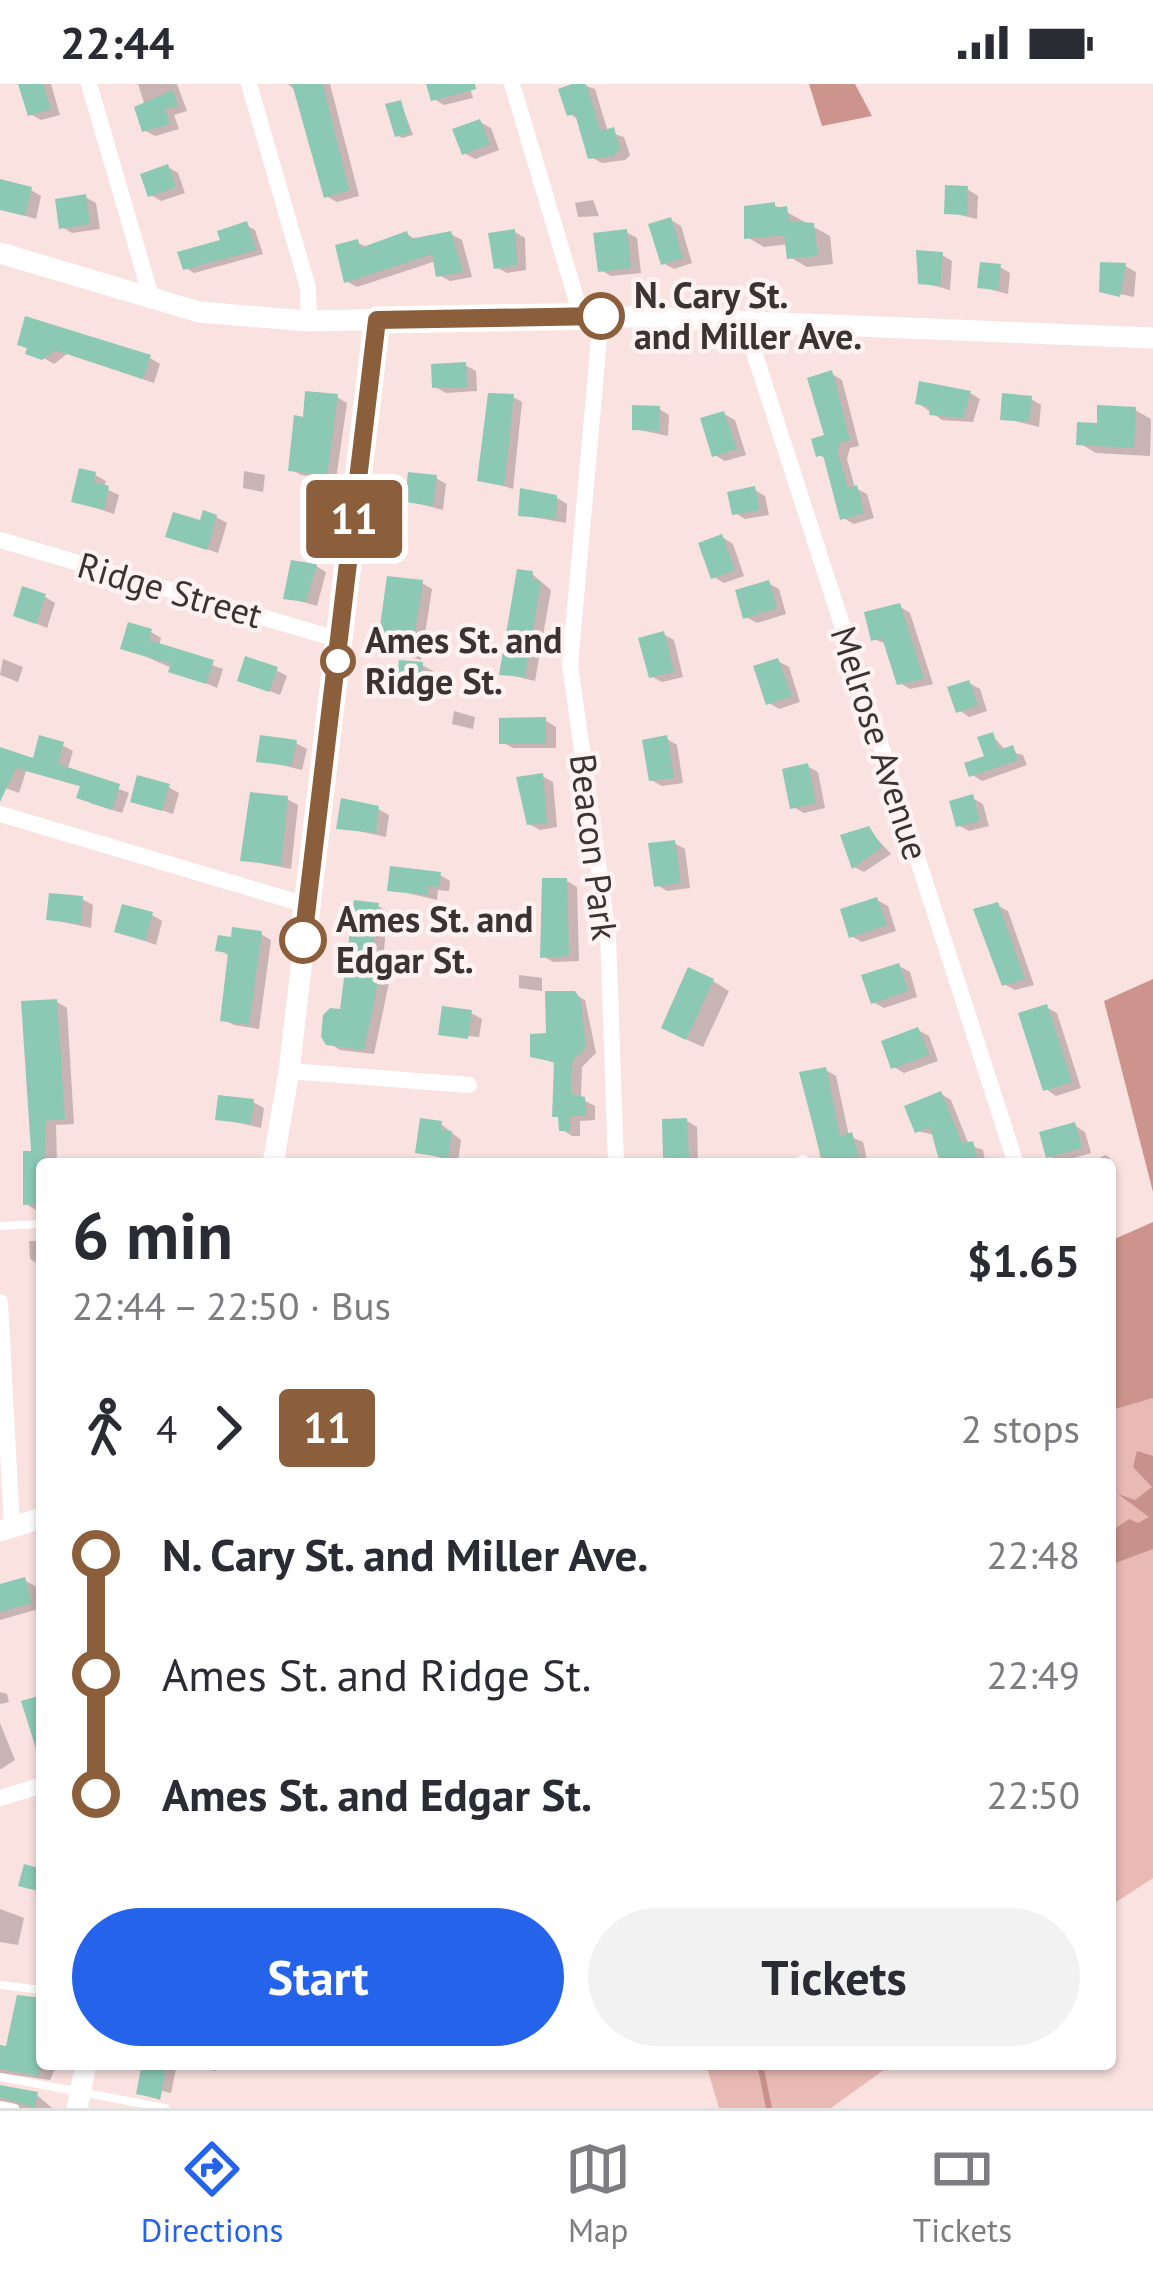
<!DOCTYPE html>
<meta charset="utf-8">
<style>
:root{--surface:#fff;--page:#f2f2f3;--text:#2b2b33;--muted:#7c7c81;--line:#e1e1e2;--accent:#2563eb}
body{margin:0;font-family:"PT Sans",sans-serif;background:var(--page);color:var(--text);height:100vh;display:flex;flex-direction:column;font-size:45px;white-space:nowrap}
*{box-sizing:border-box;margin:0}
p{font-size:39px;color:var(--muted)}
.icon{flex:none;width:66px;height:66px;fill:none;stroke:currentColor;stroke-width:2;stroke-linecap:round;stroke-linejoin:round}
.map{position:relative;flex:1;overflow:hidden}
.drawer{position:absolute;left:36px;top:1074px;width:1080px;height:912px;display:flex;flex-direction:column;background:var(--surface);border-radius:12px;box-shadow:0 3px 9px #0004}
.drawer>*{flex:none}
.badge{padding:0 24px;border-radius:9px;font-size:42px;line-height:78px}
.map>.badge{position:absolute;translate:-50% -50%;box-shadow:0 0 0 6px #fff}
.legs{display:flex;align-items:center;gap:18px;height:132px;padding:0 36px;font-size:39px}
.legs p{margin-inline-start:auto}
.summary{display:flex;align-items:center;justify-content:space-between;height:204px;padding:0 36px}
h1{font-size:66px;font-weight:700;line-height:90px}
.button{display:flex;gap:24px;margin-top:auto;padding:24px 36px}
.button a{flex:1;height:138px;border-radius:72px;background:var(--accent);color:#fff;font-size:48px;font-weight:700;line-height:138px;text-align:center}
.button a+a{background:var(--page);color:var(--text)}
ul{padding:0 36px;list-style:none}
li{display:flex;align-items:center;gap:42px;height:120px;font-size:45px}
li i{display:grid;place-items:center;width:18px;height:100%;margin:0 15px;background:currentColor}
li i::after{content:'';width:30px;height:30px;margin:-15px;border:9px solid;border-radius:50%;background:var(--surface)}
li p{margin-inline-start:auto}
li:first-child i{background:linear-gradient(#0000 50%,currentColor 0)}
li:last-child i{background:linear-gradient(currentColor 50%,#0000 0)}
.status{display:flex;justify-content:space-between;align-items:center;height:84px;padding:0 60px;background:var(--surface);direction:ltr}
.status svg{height:33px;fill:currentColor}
.tab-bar{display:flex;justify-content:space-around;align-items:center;height:168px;border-top:3px solid var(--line);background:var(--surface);font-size:33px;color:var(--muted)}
.tab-bar a{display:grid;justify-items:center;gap:6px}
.tab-bar .selected{color:var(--accent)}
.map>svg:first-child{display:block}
.green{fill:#e9b9b3}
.forest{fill:#cd948e}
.water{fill:#c9918b}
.shadow{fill:#0003}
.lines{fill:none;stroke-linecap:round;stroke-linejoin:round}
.stream{stroke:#c9918b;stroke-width:6}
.building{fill:#8cc9b5}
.service{stroke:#fff;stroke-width:8}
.minor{stroke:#fff;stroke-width:16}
.tertiary{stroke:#fff;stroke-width:21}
.line-1-casing{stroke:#fff;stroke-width:27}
.line-1{stroke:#8b5e3c;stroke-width:18}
.stop-1-dot{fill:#fff;stroke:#8b5e3c;stroke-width:6}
.labels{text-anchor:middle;stroke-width:9;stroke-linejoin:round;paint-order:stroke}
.stop-label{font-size:36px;font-weight:bold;fill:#3b3332;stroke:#fcf3f2;text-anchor:start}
.street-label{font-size:36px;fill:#3b3332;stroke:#fcf3f2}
</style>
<div class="status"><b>22:44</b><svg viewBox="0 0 49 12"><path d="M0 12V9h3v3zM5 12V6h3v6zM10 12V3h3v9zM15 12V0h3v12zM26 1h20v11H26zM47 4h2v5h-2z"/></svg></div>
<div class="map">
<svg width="1153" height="2024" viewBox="0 0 1153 2024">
<rect width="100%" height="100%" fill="#f9e2e0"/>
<path class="green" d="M1153 1314V1794L1110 1822V1327Z
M706 1980H892L831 2024H719Z"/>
<path class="forest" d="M809 0H855L872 32 822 42Z
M1153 895V1108L1104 917Z
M1153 1138V1314L1116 1325 1110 1307V1157Z"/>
<path class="water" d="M1137 1367 1153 1372V1465L1110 1481V1448L1129 1435 1138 1439 1149 1433 1118 1410 1135 1416 1152 1403 1133 1383Z"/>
<path class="shadow" d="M21 0H51L60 31 41 36 30 30Z
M138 0H177L187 27 174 31 179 45 155 52 144 46 145 22Z
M288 0H330L359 112 337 118 326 112 298 9Z
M440 0H469L473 14 444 21 434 15Z
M580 0 595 5 608 48 624 53 630 71 625 76 602 79 591 73 580 37 570 30Z
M401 19 413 51 402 54 397 51Z
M480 38 491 44 499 66 475 75 464 69Z
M168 83 178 89 185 109 161 117 151 111Z
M967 105 978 112 977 135 947 128Z
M31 106 41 112 36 135 0 124V114Z
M85 113 96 119 100 145 72 149 62 143Z
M593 116 599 132 578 133 575 119Z
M774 121 830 152 833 180 807 183 790 173 789 160 764 163 747 153Z
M671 136 681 142 692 179 674 185 663 179Z
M246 141 255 146 263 170 194 189 186 184Z
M515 148 525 154 526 186 507 189 496 183Z
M626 148 637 154 641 189 611 192 601 186Z
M407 150 418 157 451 150 462 156 472 193 450 197 439 191 436 177 357 203 346 197 357 158 368 164Z
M942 171 952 177 950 206 921 198Z
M1125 182 1136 188 1134 213 1102 206Z
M1000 183 1010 189 1008 210 981 203Z
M20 260 150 274 160 280 154 299 67 270 54 280Z
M465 281 476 287 477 307 446 309 435 303Z
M832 290 842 296 859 362 850 364 847 375 855 404 867 410 874 434 854 440 843 434 827 375 819 371 828 353Z
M970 309 980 315 973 338 942 336 918 319Z
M337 313 347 319 336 395 301 391 291 385 306 336Z
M513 313 522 318 513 405 480 395Z
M1031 315 1041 321 1039 343 1003 334Z
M659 325 669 331 668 352 635 345Z
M1135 326 1151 335 1150 372 1096 369 1079 359Z
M724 330 735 336 746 371 725 377 715 371Z
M244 387 265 391 263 408 243 404Z
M95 391 106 397 104 404 119 411 114 430 75 417Z
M436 394 446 400 443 426 408 417Z
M755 406 765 412 769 431 745 435 735 429Z
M557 414 567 420 566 439 521 431Z
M216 433 227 439 218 469 169 452Z
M722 453 733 460 744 492 724 499 714 493Z
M316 482 326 488 317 522 286 513Z
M532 490 551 506 535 597 502 589Z
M422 499 432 505 421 576 373 562Z
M768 499 779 505 786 530 757 539 746 533Z
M45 513 55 519 47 544 16 531Z
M899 522 910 529 933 600 910 605 900 599 888 561 874 555Z
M151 548 161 554 159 562 223 585 217 604 124 563Z
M663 550 674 556 683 593 662 598 651 592Z
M3 575 23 583 18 598 0 591Z
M778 577 789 583 800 618 779 625 769 619Z
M422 581 433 587 431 603 400 595Z
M276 586 287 592 280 611 241 596Z
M969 599 980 605 987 627 969 633 959 626Z
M454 627 475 633 473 645 452 640Z
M545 636 556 643V664H513L502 658Z
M992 651 1006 667 1023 671 1027 681 982 697 971 690 987 674Z
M667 655 677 661 683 699 662 702 651 696Z
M296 659 307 665 302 686 260 676Z
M62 661 73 667 68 684 129 709 122 729 90 719 83 703 26 687 19 709 0 702V674L35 678Z
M807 682 818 688 825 724 804 729 793 723Z
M542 692 553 698 557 743 540 746 529 740Z
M168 703 179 709 173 730 133 716Z
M972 714 983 720 989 742 969 747 958 741Z
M287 715 298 721 291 785 243 776Z
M378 725 389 731 386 753 340 743Z
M868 745 891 770 864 788 854 783Z
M674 759 685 765 690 804 667 807 657 801Z
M440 791 450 797 449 807 438 806 437 816 390 805Z
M567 797 577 803 579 877 553 878 543 872Z
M82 815 93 821 91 844 49 835Z
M877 816 888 822 896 847 862 858 851 852Z
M997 821 1008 827 1034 901 1015 906 1004 900Z
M378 822 388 828 382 883 391 889 374 970 340 966 329 959Z
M152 831 162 837 156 861 118 847Z
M261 850 271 856 259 945 234 941 223 935 231 873 218 865Z
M899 882 910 888 917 913 884 924 873 918Z
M519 891 542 894V907L519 904Z
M713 897 729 907 703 963 681 953Z
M574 910 585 916 596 969 582 983 581 1015 595 1022V1036L580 1037V1052H572L561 1045 557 980 533 971Z
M57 918 67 924 74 1040 56 1041 57 1080H42V1125L36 1126 26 1120Z
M1046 923 1057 929 1081 1004 1056 1012 1046 1005Z
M471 929 482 935 479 953 441 949Z
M918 946 929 952 938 977 904 989 894 983Z
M826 986 836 992 849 1052 863 1058 868 1080H822L802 991Z
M941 1010 951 1016 969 1061 983 1066 986 1080H943L935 1051 917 1047Z
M253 1018 264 1024 261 1044 218 1034Z
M687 1037 697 1043 698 1078H677L666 1072Z
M441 1040 461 1056 458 1078 418 1068Z
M1074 1041 1085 1048 1091 1069 1060 1078 1049 1072Z
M1105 1071 1109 1073 1113 1086 1110 1080H1089Z
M312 1076H331L346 1080H309Z
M29 1157H42V1241L37 1179 30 1175Z
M24 1496 35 1502 42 1524 0 1536V1503Z
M0 1608 7 1610 9 1618 0 1620Z
M0 1639 15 1676 1 1685H0Z
M0 1825 24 1834 18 1861 0 1858Z
M20 1915 42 1916V1980H57L50 1996 0 1989V1964L9 1966Z
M145 1980H177L171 2009 162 2007 160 2016 139 2009Z
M181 1980H218L216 1987Z
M0 2003 37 2011 52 2024H0Z"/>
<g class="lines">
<path class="stream" d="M760 1980 769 2024"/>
</g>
<path class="building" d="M18 0H43L51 25 28 32Z
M292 0H323L349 106 324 114Z
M426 0H475L476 5 431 17Z
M572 0H586L601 47 614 43 620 65 613 72 588 75 575 30 567 32 558 5Z
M173 6 178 22 165 25 170 40 142 48 134 23Z
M401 16 410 49 395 53 385 20Z
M480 35 490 60 462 71 452 45Z
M168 80 176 103 148 113 140 90Z
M0 95 32 103 25 132 0 126Z
M945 101 968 102 967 131 944 130Z
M86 110 90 140 59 145 55 115Z
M775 118V124L787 122 789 137 814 139 818 172 787 175 784 151 744 155V122Z
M671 133 683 174 661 181 648 140Z
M247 137 256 166 183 186 177 168 220 156 217 147Z
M515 145 517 181 494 185 488 149Z
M627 145 631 184 598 188 593 149Z
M407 147 410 155 451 147 463 188 436 193 432 170 344 199 335 161 358 155 360 164Z
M916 166 943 168 940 202 918 200Z
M980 178 1001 180 998 206 977 204Z
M1100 178 1126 179 1120 213 1099 208Z
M25 232 151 271 143 295 55 266 42 276 25 270 27 264 17 261Z
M466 278 467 303 432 304 431 280Z
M832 286 850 356 840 359 837 367 848 404 857 401 864 429 840 436 823 371 816 373 811 355 824 351 807 294Z
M919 297 971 307 963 334 929 331 930 323 915 320Z
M305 307 338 310 327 391 288 387 294 331 303 333Z
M488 309 514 310 504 402 477 397Z
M1002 309 1032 312 1029 338 1000 336Z
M632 321 660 322 659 347 632 346Z
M1097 321 1136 323 1134 364 1076 361 1077 338 1097 339Z
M724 327 737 365 712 373 700 334Z
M79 384 96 388 94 398 109 402 104 426 71 418Z
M408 388 437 391 433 422 405 418Z
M755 402 760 426 732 431 727 408Z
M520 404 557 411 556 435 518 432Z
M203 426 217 431 207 466 165 453 173 428 200 436Z
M722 450 735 486 711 495 698 459Z
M291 476 317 480 306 518 283 515Z
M517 485 533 487 532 496 541 497 525 593 499 591Z
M387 492 423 496 411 572 370 563 373 541 380 542Z
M769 496 777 524 743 535 735 506Z
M22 502 46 510 36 540 13 532Z
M900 519 924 595 897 601 882 554 871 557 864 528Z
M128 538 152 545 149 556 214 576 206 600 168 588 171 580 120 565Z
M664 547 674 588 649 594 638 554Z
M245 572 278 583 269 608 237 597Z
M778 574 792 612 766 621 753 582Z
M399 576 423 578 421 599 397 597Z
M969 596 978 621 956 629 947 603Z
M546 633V660H499V634Z
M993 648 999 666 1013 661 1018 676 969 693 964 679 984 672 977 653Z
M39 651 64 658 58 680 120 700 112 726 76 714 80 702 16 684 0 718V663L33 674Z
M260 651 297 656 291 682 256 678Z
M667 651 674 694 649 697 642 656Z
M808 679 816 719 790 725 782 685Z
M543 689 547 739 527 741 516 693Z
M137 691 170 700 162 727 130 718Z
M250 708 288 712 281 781 240 777Z
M973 710 980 737 956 743 949 717Z
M341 714 379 722 376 749 336 745Z
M869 742 882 763 852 785 840 751Z
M675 756 681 799 654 803 648 759Z
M390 782 441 788 439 803 428 802 427 811 387 807Z
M542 794H567L569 872 540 874Z
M49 809 83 812 81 840 46 836Z
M877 813 887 841 849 854 840 825Z
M354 816 379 819 371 879 382 880 364 966 326 961 321 953 323 931 330 924 340 925Z
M998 818 1025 895 1002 902 973 825Z
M122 820 153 828 145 857 114 848Z
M232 843 262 847 249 941 220 937 228 869 215 867 218 851 231 853Z
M899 879 908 907 871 920 861 891Z
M688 883 714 895 686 956 661 944Z
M545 907H575L580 914 586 963 572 977 571 1010 585 1013 586 1032H570V1047H559L558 1033H552L554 978 530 973V950L546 949Z
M57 915 65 1035 46 1037 42 1120 23 1121V1067H31L21 917Z
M1047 920 1072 998 1043 1007 1018 929Z
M442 922 472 926 468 955 438 951Z
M918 943 929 971 891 985 881 957Z
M826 983 840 1052 852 1048 859 1074 838 1080H823L799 988Z
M941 1007 962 1059 973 1057 978 1076 940 1080 930 1043 915 1049 904 1022Z
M218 1011 254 1015 251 1040 215 1036Z
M420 1034 442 1037 441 1046 452 1047 448 1074 415 1069Z
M687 1034 689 1073 663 1074 662 1035Z
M1075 1038 1082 1064 1046 1074 1039 1048Z
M25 1493 32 1519 0 1528V1500Z
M42 1611V1671H38L21 1617Z
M24 1780 42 1785V1808L18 1802Z
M17 1911 42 1914 39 1992 0 1985V1961L6 1962Z
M142 1980H167L160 2015 136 2010Z
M0 2001 38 2008 35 2024 0 2013Z"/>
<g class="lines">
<path class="service" d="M0 1142 42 1140
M0 1901 42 1906
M0 1993 165 2024
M0 2021 15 2024"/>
<path class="minor" d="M89 0 152 216
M249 0 308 204 309 237
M512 0 581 231
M601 232 570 581 608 851 616 1080
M744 237 1016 1080
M0 456 340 556
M0 730 307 821
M289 987 469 1001
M803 1079V1080
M0 1218 12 1443
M0 1714 42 1701"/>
<path class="tertiary" d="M0 169 199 228 309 237 581 231 1153 254
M273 1080 289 987 377 236
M0 1447 42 1434
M77 2024 86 1980"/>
</g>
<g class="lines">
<defs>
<path id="line-1" d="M303 856 377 236 601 232"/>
</defs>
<use href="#line-1" class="line-1-casing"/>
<use href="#line-1" class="line-1"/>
</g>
<g class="stop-1-dot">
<circle cx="601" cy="232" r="21"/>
<circle cx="338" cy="577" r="15"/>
<circle cx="303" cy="856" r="21"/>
</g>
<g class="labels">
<g class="stop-label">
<text x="634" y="224">N. Cary St.<tspan x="634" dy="41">and Miller Ave.</tspan></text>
<text x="365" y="569">Ames St. and<tspan x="365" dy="41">Ridge St.</tspan></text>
<text x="336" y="848">Ames St. and<tspan x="336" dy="41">Edgar St.</tspan></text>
</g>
<g class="street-label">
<text transform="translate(170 506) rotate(16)" y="13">Ridge Street</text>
<text transform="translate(880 659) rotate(72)" y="13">Melrose Avenue</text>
<text transform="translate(594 763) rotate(83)" y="13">Beacon Park</text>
</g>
</g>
</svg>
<b class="badge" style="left:354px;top:435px;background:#8b5e3c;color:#fff">11</b>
<section class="drawer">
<div class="summary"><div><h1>6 min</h1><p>22:44 – 22:50 · Bus</p></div><b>$1.65</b></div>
<div class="legs"><svg class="icon" aria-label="walk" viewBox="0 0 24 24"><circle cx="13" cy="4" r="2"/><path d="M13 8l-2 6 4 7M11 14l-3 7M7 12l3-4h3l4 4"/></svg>4<svg class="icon" aria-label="forward" viewBox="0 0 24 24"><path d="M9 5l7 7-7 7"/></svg><b class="badge" style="background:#8b5e3c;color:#fff">11</b><p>2 stops</p></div>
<ul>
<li><i style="color:#8b5e3c"></i><b>N. Cary St. and Miller Ave.</b><p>22:48</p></li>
<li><i style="color:#8b5e3c"></i><span>Ames St. and Ridge St.</span><p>22:49</p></li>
<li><i style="color:#8b5e3c"></i><b>Ames St. and Edgar St.</b><p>22:50</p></li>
</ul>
<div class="button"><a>Start</a><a>Tickets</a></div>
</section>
</div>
<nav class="tab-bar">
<a class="selected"><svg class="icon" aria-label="directions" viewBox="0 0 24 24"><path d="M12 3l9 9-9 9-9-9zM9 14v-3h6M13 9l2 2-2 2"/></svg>Directions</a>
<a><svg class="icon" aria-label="map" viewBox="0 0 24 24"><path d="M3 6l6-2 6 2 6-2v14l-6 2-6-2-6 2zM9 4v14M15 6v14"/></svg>Map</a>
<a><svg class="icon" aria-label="tickets" viewBox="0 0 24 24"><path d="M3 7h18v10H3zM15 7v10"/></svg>Tickets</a>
</nav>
